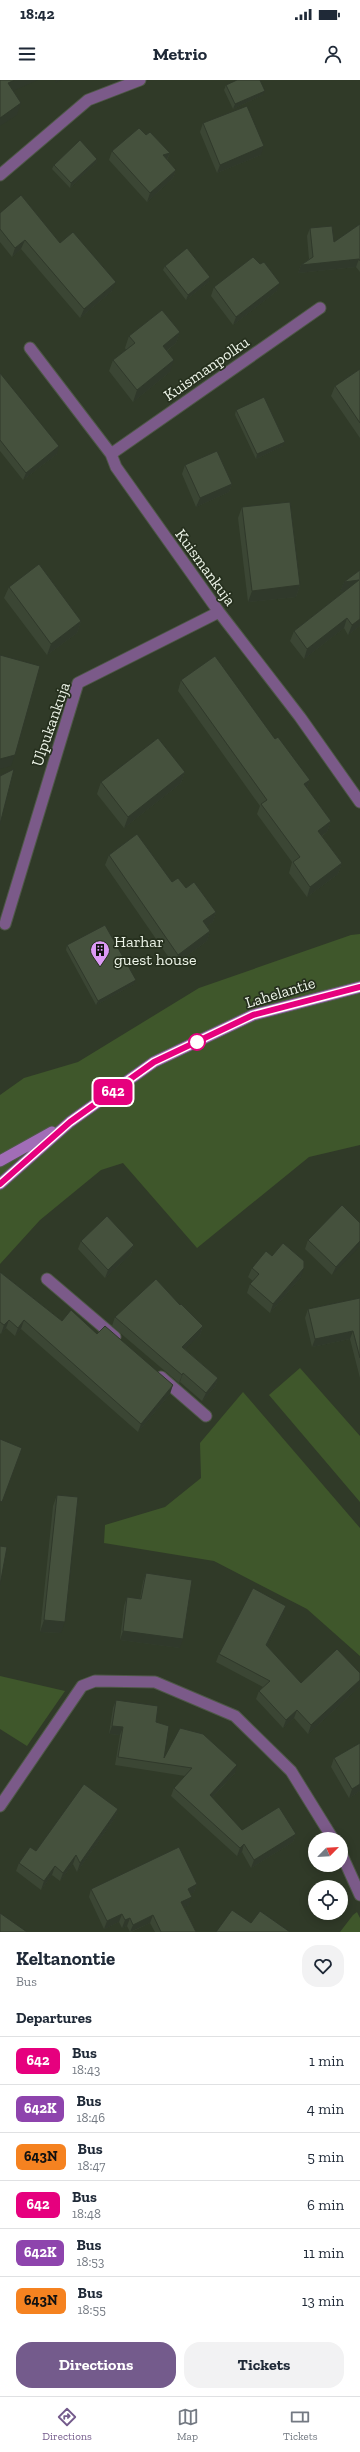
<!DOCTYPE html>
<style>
:root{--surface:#fff;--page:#f2f2f3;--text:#1f2937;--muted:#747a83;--line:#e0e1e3;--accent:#745b8c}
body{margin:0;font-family:"Zilla Slab",serif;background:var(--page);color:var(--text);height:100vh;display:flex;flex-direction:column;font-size:15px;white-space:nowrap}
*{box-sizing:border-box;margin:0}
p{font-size:13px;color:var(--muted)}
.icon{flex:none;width:22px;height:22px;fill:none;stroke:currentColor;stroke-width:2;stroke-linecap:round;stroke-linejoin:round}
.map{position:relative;height:1852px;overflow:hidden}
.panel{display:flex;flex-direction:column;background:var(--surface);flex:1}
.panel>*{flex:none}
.badge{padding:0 8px;border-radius:6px;font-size:14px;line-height:26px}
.needle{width:26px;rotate:66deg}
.buttons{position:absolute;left:308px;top:1752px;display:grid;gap:8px}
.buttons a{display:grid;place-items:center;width:40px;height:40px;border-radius:50%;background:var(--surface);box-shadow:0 2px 10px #0003;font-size:20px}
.map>.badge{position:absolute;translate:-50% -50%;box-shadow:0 0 0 2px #fff}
h2{padding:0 16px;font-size:15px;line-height:36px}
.round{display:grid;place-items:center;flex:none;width:42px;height:42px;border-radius:16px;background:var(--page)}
.summary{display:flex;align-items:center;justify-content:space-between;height:68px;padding:0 16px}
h1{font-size:19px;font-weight:700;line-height:30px}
.action{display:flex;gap:8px;margin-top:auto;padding:8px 16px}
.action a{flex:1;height:46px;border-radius:16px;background:var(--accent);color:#fff;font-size:16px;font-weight:700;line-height:46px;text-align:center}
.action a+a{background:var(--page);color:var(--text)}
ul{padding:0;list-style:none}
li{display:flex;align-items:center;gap:12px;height:48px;padding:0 16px;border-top:1px solid var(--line)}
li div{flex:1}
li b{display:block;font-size:15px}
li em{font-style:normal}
li .badge{min-width:44px;font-weight:700;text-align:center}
.status{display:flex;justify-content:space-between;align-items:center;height:28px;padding:0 20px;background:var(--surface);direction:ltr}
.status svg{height:11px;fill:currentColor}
header{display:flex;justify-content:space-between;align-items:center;height:52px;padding:0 16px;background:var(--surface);font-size:18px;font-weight:700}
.tab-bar{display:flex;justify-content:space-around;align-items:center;height:56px;border-top:1px solid var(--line);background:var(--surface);font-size:11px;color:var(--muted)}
.tab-bar a{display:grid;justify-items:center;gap:2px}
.tab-bar .active{color:var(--accent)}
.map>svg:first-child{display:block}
.green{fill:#3f572b}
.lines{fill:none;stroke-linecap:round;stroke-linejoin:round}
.minor-casing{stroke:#4e5847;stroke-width:13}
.secondary-casing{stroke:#4e5847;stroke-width:13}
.minor{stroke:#7b5a89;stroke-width:11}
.secondary{stroke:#a16db7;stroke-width:11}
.wall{fill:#3b4634}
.shaded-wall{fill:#30392b}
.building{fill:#45513d;stroke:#30392b}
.line-casing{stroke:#fff;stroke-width:9}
.line{stroke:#e6007e;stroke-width:6}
.stop-dot{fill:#fff;stroke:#e6007e;stroke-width:2}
.labels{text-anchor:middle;stroke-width:3.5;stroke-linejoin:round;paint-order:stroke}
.street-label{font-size:16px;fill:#edf4e8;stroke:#26301e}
.poi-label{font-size:16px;fill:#edf4e8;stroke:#26301e;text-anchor:start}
</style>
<div class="status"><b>18:42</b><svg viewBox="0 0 49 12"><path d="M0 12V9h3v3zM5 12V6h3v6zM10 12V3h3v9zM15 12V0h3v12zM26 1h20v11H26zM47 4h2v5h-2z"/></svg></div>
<header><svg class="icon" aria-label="menu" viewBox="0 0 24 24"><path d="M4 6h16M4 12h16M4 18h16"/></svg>Metrio<svg class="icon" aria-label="person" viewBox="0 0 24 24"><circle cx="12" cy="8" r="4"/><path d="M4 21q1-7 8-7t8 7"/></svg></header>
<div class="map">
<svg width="360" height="1852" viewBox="0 0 360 1852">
<rect width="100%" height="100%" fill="#303a28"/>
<path class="green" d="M360 854V1065L309 1077 197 1168 123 1083 101 1090 40 1140 0 1184V1015L24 998 78 982 199 908 351 855Z
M300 1288 360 1356V1422L269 1315Z
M243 1312 360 1448V1576L307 1529 214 1481 104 1463 105 1445 165 1427 201 1398 200 1363Z
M0 1596 65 1611 27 1666 0 1649Z
M357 1832 360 1838V1852H340L353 1835Z"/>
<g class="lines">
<defs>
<path id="minor" d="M0 95 88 20 140 0
M30 268 111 374 116 387 219 532 300 637 360 722
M111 374 320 228
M5 844 78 603 219 532
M47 1199 115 1257
M161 1297 206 1336
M0 1726 82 1606 95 1601 155 1602 235 1636 291 1691 333 1759
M341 1773 360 1815"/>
<path id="secondary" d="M0 1081 52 1052
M0 1104 70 1042 154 982 253 935 360 907"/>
</defs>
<use href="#minor" class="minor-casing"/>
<use href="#secondary" class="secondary-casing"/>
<use href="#minor" class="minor"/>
<use href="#secondary" class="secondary"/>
</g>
<path class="wall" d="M226 5 263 15 233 29 224 10Z
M203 43 261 75 217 93 200 52Z
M146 55 170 73 167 80 176 90 173 98 147 122 109 80 112 71Z
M97 79 96 83 70 108 52 89 54 85Z
M0 133 60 163 112 211 80 238 21 169 12 177 0 162Z
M360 144V192L356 187 298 193 301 185 309 179 307 156 310 148 334 162Z
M165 186 209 202 186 220 163 190Z
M214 207 277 211 233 245 211 216Z
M180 252 176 263 167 271 170 292 133 322 109 291 113 280 126 270 125 268 129 256Z
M360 289V358L331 316 335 306Z
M0 293 57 374 23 400 0 371Z
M236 330 283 366 256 379 235 335Z
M185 385 232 404 229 412 196 427 182 394Z
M242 427 300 505 296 517 248 522 238 438Z
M360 490V546L348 555 344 548 304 579 290 561 294 551 345 511 340 512 344 502Z
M9 507 81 541 77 553 47 575 4 518Z
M181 600 275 659 310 700 307 708 331 741 327 752 322 756 342 783 338 794 307 817 289 793 292 782 257 734 260 726 178 611Z
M185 692 181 703 124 748 97 714 101 702Z
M109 775 186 808 216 832 213 842 207 846 210 851 207 861 174 885 105 785Z
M67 865 134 904 96 925 66 870Z
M360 1143 332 1195 305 1169 308 1160Z
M81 1161 134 1165 131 1174 105 1198 78 1169Z
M252 1188 301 1197 270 1233 247 1213 250 1204 253 1201 248 1197Z
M0 1192 62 1241 97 1254 170 1314 138 1352 21 1249 15 1256 6 1248 1 1254 0 1253Z
M360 1218V1298L350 1259 312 1267 305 1238 308 1229Z
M180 1225 203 1246 200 1255 185 1269 218 1298 215 1307 202 1321 180 1302 179 1303 112 1246 115 1237Z
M57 1415 61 1553 40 1552 53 1426Z
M146 1493 180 1568 120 1560 124 1526 127 1517 140 1519 143 1502Z
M283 1535 267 1566 301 1603 360 1593V1606L308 1654 294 1638 283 1648 256 1619 259 1611 263 1607 216 1582 219 1574Z
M116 1620 156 1642 164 1678 235 1693 212 1718 242 1750 296 1754 293 1762 251 1788 242 1772 237 1776 171 1716 174 1708 185 1696 115 1685 120 1655 109 1654 113 1628Z
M360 1663V1711L349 1718 331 1687 334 1678Z
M118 1729 115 1738 77 1792 73 1784 60 1801 52 1795 41 1810 16 1791 19 1783 36 1771Z
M197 1804 194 1812 190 1814 189 1825 184 1827 196 1852H155L150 1843 131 1852H130L127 1846 122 1848 119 1842 104 1849 89 1817 91 1809Z"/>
<path class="shaded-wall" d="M15 0H38L4 15 8 3Z
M56 0H62L55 3Z
M265 11 263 15 233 29 235 24Z
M21 23 17 35 0 46V38Z
M264 66 261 75 217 93 220 85Z
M170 73 166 81 163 75Z
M97 79 96 83 70 108 71 103Z
M176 90 173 98 147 122 150 113Z
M25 160 21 169 12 177 15 168Z
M359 179 356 187 298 193 301 185Z
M210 197 209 202 186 220 188 215Z
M116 202 112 211 80 238 84 229Z
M280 203 277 211 233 245 236 237Z
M180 252 176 263 159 277 163 266Z
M174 280 170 292 133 322 137 310Z
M285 362 283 366 256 379 257 374Z
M59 366 57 374 23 400 26 393Z
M232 404 229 412 196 427 200 418Z
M359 500 356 510 340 512 344 502Z
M300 505 296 517 248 522 252 511Z
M347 538 344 548 304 579 307 569Z
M360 539V546L348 555 352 545Z
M81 541 77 553 47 575 51 564Z
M15 675 11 686 0 689V679Z
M185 692 181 703 124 748 128 737Z
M310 700 306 710 304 704Z
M331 741 327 752 314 761 318 751Z
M342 783 338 794 307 817 310 807Z
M216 832 213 842 200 851 203 841Z
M210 851 207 861 174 885 178 875Z
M136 900 134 904 96 925 98 921Z
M360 1161V1166L332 1195 336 1187Z
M134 1165 131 1174 105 1198 108 1190Z
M304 1188 301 1197 270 1233 273 1224Z
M9 1240 6 1248 1 1254 4 1245Z
M24 1240 21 1249 15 1256 18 1248Z
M203 1246 200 1255 179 1275 182 1267Z
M353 1251 350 1259 312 1267 315 1259Z
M183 1293 180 1302 179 1303 182 1295Z
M218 1298 215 1307 202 1321 206 1313Z
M173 1305 170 1314 138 1352 141 1344Z
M286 1526 283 1535 263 1574 266 1565Z
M44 1540 65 1542 61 1553 40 1552Z
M123 1551 183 1559 180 1568 120 1560Z
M360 1600V1606L308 1654 311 1645Z
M297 1630 294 1638 283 1648 286 1640Z
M112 1646 123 1647 120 1655 109 1654Z
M237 1685 235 1693 207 1723 210 1715Z
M360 1704V1711L349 1718 352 1709Z
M118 1729 115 1738 77 1792 80 1783Z
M296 1754 293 1762 251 1788 254 1780Z
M244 1764 242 1772 237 1776 240 1768Z
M76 1775 73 1784 60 1801 63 1793Z
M55 1786 52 1795 41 1810 44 1801Z
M197 1804 194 1812 185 1817 188 1809Z
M192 1817 189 1825 178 1830 181 1822Z
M122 1834 119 1842 104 1849 107 1841Z
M153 1835 150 1843 130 1852 133 1845Z
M130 1838 127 1846 122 1848 125 1840Z"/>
<path class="building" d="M0 0H15L8 3 21 23 0 38Z
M237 0H260L265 11 235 24 226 5Z
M247 26 264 66 220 85 203 43Z
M139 48 146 55 150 52 170 73 163 75 176 90 150 113 112 71Z
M80 60 97 79 71 103 54 85Z
M21 115 60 163 73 152 116 202 84 229 25 160 15 168 0 149V133Z
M360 144V181L359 179 301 185 313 177 310 148 332 146 334 162Z
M187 168 210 197 188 215 165 186Z
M253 177 260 184 264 182 280 203 236 237 214 207Z
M162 230 180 252 163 266 174 280 137 310 113 280 135 263 129 256Z
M360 289V343L335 306Z
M0 293 59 366 26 393 0 360Z
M264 317 285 362 257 374 236 330Z
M217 371 232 404 200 418 185 385Z
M290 422 300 505 252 511 242 427Z
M39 484 81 541 51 564 9 507Z
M360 490V539L352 545 347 538 307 569 294 551 359 500 344 502Z
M0 575 40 586 15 675 0 679Z
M215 576 275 659 278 657 310 700 304 704 331 741 318 751 342 783 310 807 293 782 300 777 261 724 267 720 181 600Z
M158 658 185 692 128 737 101 702Z
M14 689 0 744V696Z
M137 754 172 802 178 798 186 808 194 802 216 832 203 841 210 851 178 875 109 775Z
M105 845 136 900 98 921 67 865Z
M342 1125 360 1143V1161L336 1187 308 1160Z
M107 1136 134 1165 108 1190 81 1161Z
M283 1163 304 1181V1188L273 1224 250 1204 259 1194 252 1188 266 1171 272 1176Z
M0 1192 62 1241 71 1230 97 1254 105 1246 173 1305 141 1344 24 1240 18 1248 9 1240 4 1245 0 1242Z
M156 1199 180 1225 181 1224 203 1246 182 1267 218 1298 206 1313 183 1293 182 1295 115 1237Z
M360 1218V1278L353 1251 315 1259 308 1229Z
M0 1359 22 1368 2 1422 0 1421Z
M57 1415 78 1417 65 1542 44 1540Z
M0 1466 7 1467 0 1505Z
M146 1493 192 1500 183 1559 123 1551 127 1517 141 1519Z
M253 1508 286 1526 266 1565 301 1603 337 1569 360 1593V1600L311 1645 297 1630 286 1640 259 1611 270 1601 219 1574Z
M116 1620 158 1626 156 1642 169 1646 164 1678 180 1648 203 1654 237 1685 210 1715 242 1750 279 1727 296 1754 254 1780 244 1764 240 1768 174 1708 192 1688 118 1677 123 1647 112 1646Z
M360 1663V1704L352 1709 334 1678Z
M84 1704 118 1729 80 1783 76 1775 63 1793 55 1786 44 1801 19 1783 30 1767 36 1771Z
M179 1767 197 1804 188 1809 192 1817 181 1822 196 1852H161L153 1835 133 1845 130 1838 125 1840 122 1834 107 1841 91 1809Z
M232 1830 251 1843 260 1831 290 1852H216Z
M0 1833 27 1852H0Z"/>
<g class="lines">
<defs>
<path id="line" d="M0 1104 70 1042 154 982 253 935 360 907"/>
</defs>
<use href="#line" class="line-casing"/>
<use href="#line" class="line"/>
</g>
<defs>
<symbol id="building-pin" viewBox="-11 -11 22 30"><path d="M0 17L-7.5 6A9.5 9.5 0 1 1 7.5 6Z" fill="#db99f5" stroke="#26301e"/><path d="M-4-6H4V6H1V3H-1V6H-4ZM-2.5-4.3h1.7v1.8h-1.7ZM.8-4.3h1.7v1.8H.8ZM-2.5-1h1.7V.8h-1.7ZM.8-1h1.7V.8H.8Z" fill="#111"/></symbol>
</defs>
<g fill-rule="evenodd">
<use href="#building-pin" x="89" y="859" width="22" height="30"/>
</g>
<circle class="stop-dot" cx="197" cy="962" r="8"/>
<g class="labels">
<g class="street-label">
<text transform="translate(206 288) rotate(-35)" y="6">Kuismanpolku</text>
<text transform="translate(206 487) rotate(54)" y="6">Kuismankuja</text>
<text transform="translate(50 644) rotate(-71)" y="6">Ulpukankuja</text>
<text transform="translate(280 912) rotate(-17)" y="6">Lahelantie</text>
</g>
<g class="poi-label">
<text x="114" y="867">Harhar<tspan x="114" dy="18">guest house</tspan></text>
</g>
</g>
</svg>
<div class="buttons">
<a><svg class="needle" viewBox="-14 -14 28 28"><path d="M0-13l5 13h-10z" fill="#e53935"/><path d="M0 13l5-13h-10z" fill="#747a83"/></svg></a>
<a><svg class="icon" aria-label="locate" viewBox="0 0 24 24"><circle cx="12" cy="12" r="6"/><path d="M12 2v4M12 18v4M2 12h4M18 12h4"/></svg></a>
</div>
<b class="badge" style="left:113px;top:1012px;background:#e6007e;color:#fff">642</b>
</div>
<section class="panel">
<div class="summary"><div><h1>Keltanontie</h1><p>Bus</p></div><a class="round"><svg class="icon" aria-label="heart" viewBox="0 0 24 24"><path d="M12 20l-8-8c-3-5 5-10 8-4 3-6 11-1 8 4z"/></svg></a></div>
<h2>Departures</h2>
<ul>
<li><span class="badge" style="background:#e6007e;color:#fff">642</span><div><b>Bus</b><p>18:43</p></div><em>1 min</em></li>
<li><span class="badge" style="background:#8e44ad;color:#fff">642K</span><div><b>Bus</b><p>18:46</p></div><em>4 min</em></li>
<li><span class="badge" style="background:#f58220;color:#111">643N</span><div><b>Bus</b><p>18:47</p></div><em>5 min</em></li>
<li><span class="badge" style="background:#e6007e;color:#fff">642</span><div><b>Bus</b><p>18:48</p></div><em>6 min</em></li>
<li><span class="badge" style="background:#8e44ad;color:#fff">642K</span><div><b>Bus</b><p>18:53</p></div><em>11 min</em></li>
<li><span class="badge" style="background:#f58220;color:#111">643N</span><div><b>Bus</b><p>18:55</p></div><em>13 min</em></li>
</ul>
<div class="action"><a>Directions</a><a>Tickets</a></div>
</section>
<nav class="tab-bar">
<a class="active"><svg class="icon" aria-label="directions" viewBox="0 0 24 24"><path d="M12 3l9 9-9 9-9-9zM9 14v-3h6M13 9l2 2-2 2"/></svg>Directions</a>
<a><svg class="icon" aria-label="map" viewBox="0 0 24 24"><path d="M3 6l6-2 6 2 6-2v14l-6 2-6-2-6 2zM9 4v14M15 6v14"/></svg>Map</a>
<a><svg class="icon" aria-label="tickets" viewBox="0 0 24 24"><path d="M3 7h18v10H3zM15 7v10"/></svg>Tickets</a>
</nav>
